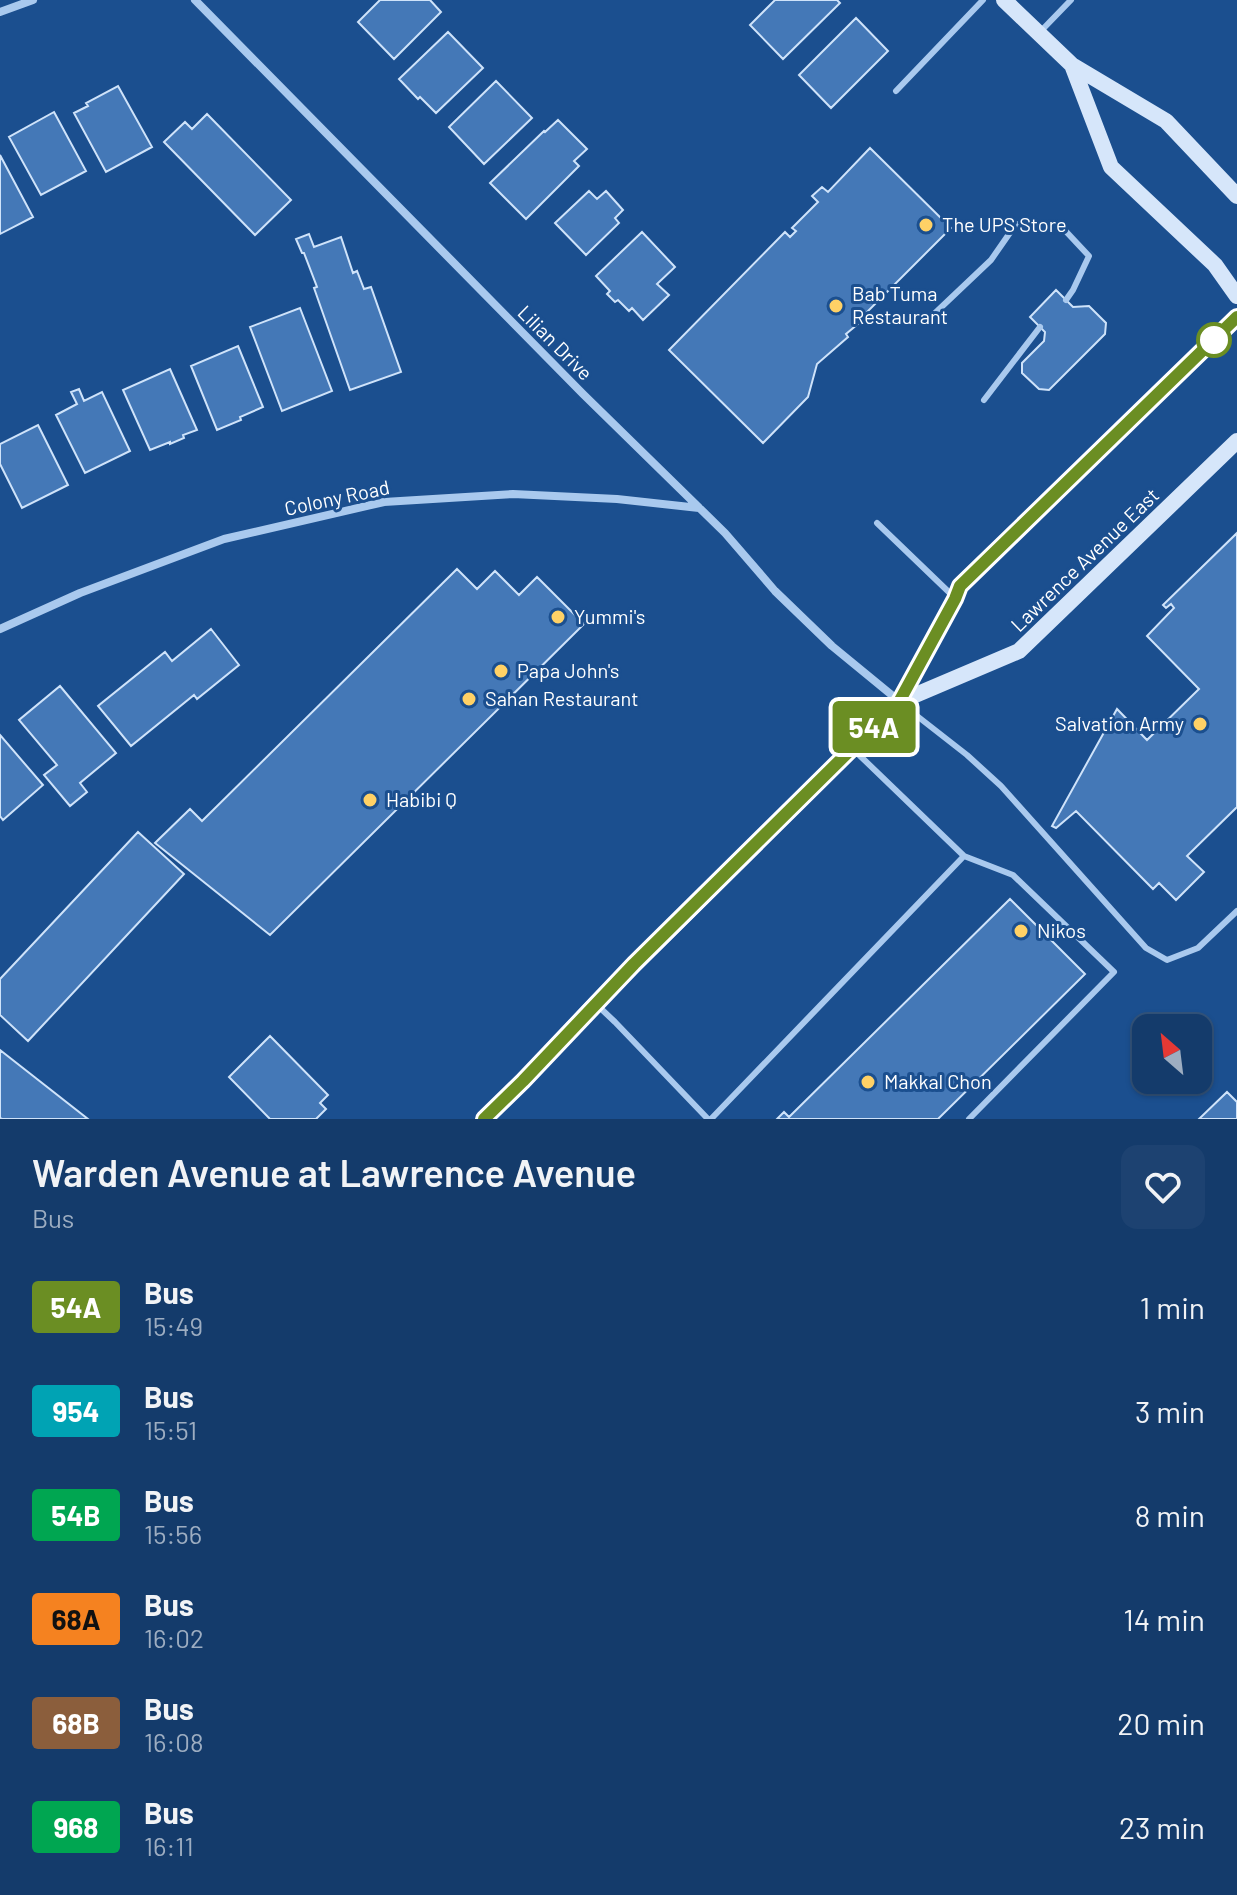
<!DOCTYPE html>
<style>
:root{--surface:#143b6b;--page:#1d4271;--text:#f1f3f6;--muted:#9dadc1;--line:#33557e}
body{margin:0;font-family:Barlow,sans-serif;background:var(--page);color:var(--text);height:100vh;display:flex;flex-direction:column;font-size:30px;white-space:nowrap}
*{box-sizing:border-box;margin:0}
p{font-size:26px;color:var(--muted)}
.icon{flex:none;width:44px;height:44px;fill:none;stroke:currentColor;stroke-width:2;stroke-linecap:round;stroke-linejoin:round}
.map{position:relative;height:1119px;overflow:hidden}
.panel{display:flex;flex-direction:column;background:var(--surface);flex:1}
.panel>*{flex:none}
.badge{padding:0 16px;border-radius:6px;font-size:28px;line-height:52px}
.needle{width:52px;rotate:332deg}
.buttons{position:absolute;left:1132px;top:1014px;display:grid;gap:16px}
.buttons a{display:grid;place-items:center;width:80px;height:80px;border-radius:16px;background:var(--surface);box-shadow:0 2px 6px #0004,0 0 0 2px var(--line);font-size:40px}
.map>.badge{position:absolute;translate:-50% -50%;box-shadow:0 0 0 4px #fff}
.round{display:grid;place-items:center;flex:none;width:84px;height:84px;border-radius:16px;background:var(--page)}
.summary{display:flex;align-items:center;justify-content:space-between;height:136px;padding:0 32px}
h1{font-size:38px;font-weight:600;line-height:60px}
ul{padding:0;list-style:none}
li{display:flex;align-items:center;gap:24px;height:104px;padding:0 32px}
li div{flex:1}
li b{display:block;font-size:30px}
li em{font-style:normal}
li .badge{min-width:88px;font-weight:700;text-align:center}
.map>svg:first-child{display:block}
.building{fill:#4478b7;stroke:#cfe3fa;stroke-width:2}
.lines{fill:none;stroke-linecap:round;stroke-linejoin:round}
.service{stroke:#a9c9ee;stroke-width:6}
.minor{stroke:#a9c9ee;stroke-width:8}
.secondary{stroke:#d6e6fa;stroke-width:16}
.line-casing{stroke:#fff;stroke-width:18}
.line{stroke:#6b8e23;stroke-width:12}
.poi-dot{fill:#ffd166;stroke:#1b4f8f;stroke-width:3}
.stop-dot{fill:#fff;stroke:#6b8e23;stroke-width:4}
.labels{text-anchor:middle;stroke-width:6;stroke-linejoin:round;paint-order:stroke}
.poi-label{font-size:20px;fill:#fff;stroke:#1b4f8f;text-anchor:start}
.street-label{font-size:20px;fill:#fff;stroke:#1b4f8f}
</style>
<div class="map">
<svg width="1237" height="1119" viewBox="0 0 1237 1119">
<rect width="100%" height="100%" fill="#1b4f8f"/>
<path class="building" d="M380 0H430L441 12 394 59 358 22Z
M775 0H837L840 3 783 59 750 25Z
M856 18 888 51 831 108 799 75Z
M448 32 483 68 436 113 420 97 418 99 399 79Z
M496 81 532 118 484 164 449 127Z
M118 86 152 147 106 172 74 113 88 106 86 103Z
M54 112 86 171 41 195 9 137Z
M207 114 291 200 255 235 164 142 185 122 192 129Z
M558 120 587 149 574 161 579 166 526 219 490 183 544 131 545 132Z
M870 148 951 228 866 313 864 319 846 334 848 337 817 364 808 397 763 443 669 350 785 232 790 237 796 231 792 228 818 202 812 196 822 187 828 192Z
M0 155 33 217 0 234Z
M589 191 597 199 606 191 623 210 615 218 619 223 586 255 555 223Z
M642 232 675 267 657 284 669 295 643 320 632 308 629 311 618 300 615 302 607 294 610 291 596 276Z
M309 234 314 247 341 237 353 273 357 271 364 289 371 287 401 372 350 390 314 288 317 287 304 253H302L296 239Z
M1056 290 1073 307 1089 306 1106 323 1105 334 1049 390 1039 389 1022 373V363L1044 341 1045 332 1030 317Z
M300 308 332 391 282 411 250 327Z
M238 346 263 407 240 417 241 420 217 430 191 366Z
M170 369 197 430 183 435 184 438 170 444V442L150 450 123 390Z
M79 389 84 401 102 392 130 451 85 473 56 415 77 404 71 392Z
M38 425 68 485 22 508 0 464V444Z
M1237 533V807L1187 856 1204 872 1176 900 1159 883 1153 889 1076 811 1056 828 1052 826 1117 709 1147 740 1199 689 1147 636 1174 608 1171 604 1166 608 1163 605Z
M457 569 477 589 495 571 519 595 537 577 584 624 270 935 155 843 190 809 202 821Z
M211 629 239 665 197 699 194 695 131 746 98 706 165 652 172 661Z
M60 686 116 753 80 783 87 792 70 806 44 775 57 765 19 720Z
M0 735 43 785 3 820 0 816Z
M138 832 184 874 28 1041 0 1015V979Z
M1010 899 1085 974 938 1119H777L784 1112 789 1117Z
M270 1036 328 1095 320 1103 326 1109 316 1119H270L229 1077Z
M0 1050 88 1119H2L0 1118Z
M1227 1092 1237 1102V1119H1199Z"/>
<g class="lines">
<path class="service" d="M1040 32 1071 0
M896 91 983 0
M933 315 991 260 1016 224H1059L1089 256 1073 290 1066 300
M984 400 1040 327
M877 523 955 598
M903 705 967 755 1001 786 1146 948 1167 960 1198 948 1237 911
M964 856 1013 875 1114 972 969 1119
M596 1004 615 1022 708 1119
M711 1119 964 856 855 751"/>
<path class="minor" d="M195 0 583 394 725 533 775 591 832 646 899 701
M0 12 33 0
M0 629 80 593 224 539 384 502 513 494 617 499 699 508"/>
<path class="secondary" d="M1004 0 1072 65 1166 121 1237 196
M1072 65 1111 167 1215 265 1237 296
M899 702 1019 651 1237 441
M484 1119 523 1081 595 1004 899 702 955 599 960 586 1237 317"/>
</g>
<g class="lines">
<defs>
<path id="line" d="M484 1119 523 1081 634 964 899 702 955 599 960 586 1237 317"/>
</defs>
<use href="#line" class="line-casing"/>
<use href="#line" class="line"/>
</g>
<g class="poi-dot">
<circle cx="926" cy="225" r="8"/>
<circle cx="836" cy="306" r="8"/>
<circle cx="558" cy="617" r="8"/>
<circle cx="501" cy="671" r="8"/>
<circle cx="469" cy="699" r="8"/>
<circle cx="1200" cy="724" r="8"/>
<circle cx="370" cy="800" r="8"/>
<circle cx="1021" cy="931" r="8"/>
<circle cx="868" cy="1082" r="8"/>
</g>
<circle class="stop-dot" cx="1214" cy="340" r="16"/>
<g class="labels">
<g class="poi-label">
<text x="942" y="232">The UPS Store</text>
<text x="852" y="301">Bab Tuma<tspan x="852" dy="23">Restaurant</tspan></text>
<text x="574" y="624">Yummi's</text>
<text x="517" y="678">Papa John's</text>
<text x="485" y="706">Sahan Restaurant</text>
<text x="1184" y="731" text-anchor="end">Salvation Army</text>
<text x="386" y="807">Habibi Q</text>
<text x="1037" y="938">Nikos</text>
<text x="884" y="1089">Makkal Chon</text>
</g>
<g class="street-label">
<text transform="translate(555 343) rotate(45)" y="7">Lilian Drive</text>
<text transform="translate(337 498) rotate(-12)" y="7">Colony Road</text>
<text transform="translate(1085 560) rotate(-44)" y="7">Lawrence Avenue East</text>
</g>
</g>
</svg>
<div class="buttons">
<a><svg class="needle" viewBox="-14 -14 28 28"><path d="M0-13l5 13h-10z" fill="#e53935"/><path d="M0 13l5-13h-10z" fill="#9dadc1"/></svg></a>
</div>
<b class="badge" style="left:874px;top:727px;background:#6b8e23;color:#fff">54A</b>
</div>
<section class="panel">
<div class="summary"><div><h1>Warden Avenue at Lawrence Avenue</h1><p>Bus</p></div><a class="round"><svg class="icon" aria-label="heart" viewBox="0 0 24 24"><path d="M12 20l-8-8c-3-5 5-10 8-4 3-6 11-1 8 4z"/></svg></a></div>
<ul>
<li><span class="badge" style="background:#6b8e23;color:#fff">54A</span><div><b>Bus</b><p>15:49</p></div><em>1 min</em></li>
<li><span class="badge" style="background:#00a3b4;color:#fff">954</span><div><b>Bus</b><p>15:51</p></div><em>3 min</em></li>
<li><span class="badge" style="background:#00a651;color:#fff">54B</span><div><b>Bus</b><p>15:56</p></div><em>8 min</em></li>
<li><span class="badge" style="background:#f58220;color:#111">68A</span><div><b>Bus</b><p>16:02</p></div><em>14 min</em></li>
<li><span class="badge" style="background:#8b5e3c;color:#fff">68B</span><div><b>Bus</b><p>16:08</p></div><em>20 min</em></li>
<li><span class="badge" style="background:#00a651;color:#fff">968</span><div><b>Bus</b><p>16:11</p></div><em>23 min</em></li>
</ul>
</section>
